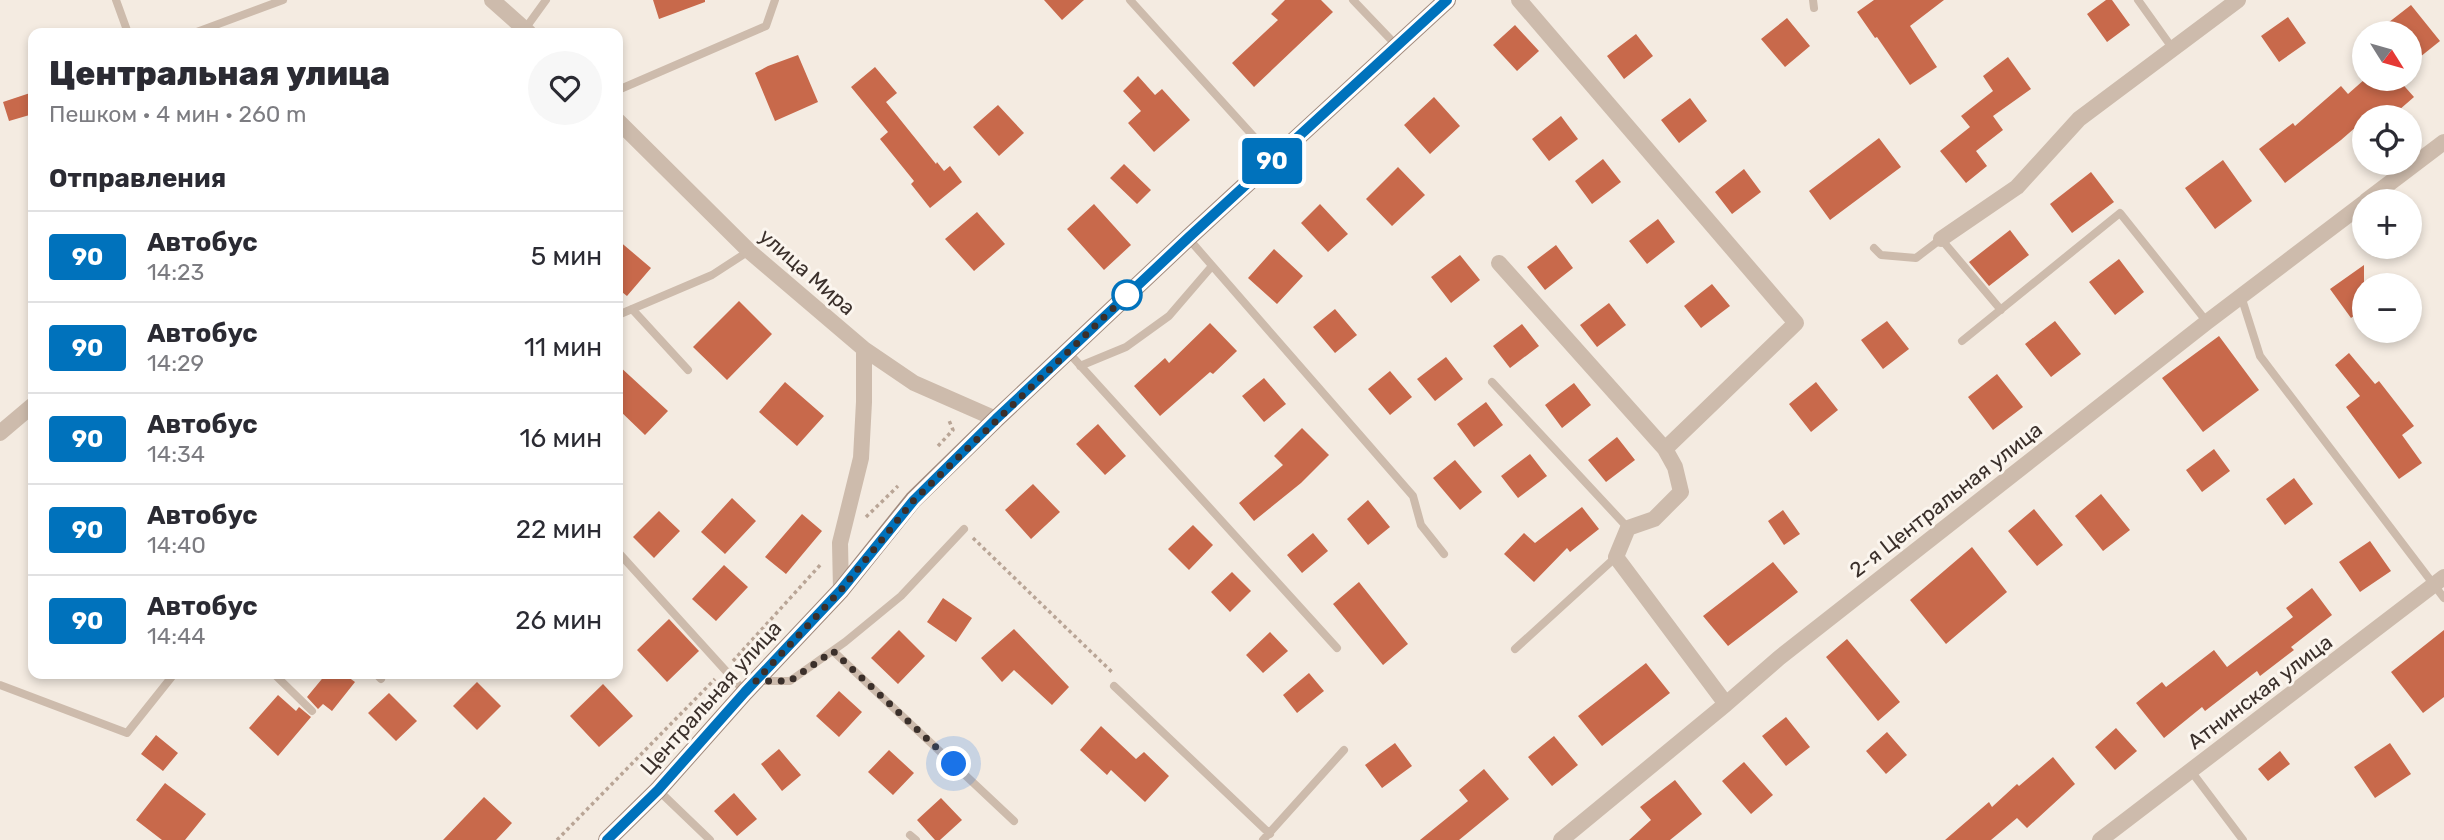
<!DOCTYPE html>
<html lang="ru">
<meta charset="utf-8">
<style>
:root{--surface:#fff;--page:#f7f7f7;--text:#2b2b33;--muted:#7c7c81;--line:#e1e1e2}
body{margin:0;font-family:Rubik,sans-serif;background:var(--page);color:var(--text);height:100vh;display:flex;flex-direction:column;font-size:26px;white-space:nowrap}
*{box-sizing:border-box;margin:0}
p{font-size:23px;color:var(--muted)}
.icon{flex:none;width:38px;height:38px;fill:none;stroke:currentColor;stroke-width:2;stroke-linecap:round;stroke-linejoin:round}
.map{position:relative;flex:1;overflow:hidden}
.side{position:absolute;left:28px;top:28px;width:595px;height:651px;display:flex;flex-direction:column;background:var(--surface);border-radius:14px;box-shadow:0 4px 10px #0003}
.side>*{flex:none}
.badge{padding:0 14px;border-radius:5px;font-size:24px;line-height:46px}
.needle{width:46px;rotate:127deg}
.controls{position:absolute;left:2352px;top:21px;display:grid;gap:14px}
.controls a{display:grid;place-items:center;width:70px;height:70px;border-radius:50%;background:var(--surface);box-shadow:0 4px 10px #0003;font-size:35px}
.you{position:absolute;width:35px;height:35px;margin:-18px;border:5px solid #fff;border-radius:50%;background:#1a73e8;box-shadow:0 0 0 10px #1a73e833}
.map>.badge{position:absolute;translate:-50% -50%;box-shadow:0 0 0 4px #fff}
h2{padding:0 21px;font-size:26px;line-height:63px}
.round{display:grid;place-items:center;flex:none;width:74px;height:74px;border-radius:37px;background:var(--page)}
.headline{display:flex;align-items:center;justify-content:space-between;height:119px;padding:0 21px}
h1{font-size:33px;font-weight:800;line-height:52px}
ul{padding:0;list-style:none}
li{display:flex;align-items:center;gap:21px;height:91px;padding:0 21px;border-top:2px solid var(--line)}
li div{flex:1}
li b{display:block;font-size:26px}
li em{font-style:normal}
li .badge{min-width:77px;font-weight:700;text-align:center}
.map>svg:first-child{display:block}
.building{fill:#c8694b}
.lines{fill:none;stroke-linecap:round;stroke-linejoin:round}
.path{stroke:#b9a596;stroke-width:3.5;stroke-dasharray:3.5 3.5;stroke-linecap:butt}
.lane{stroke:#cdbbac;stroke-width:8}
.street{stroke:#cdbbac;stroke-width:16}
.secondary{stroke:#a18a7d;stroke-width:18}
.line-casing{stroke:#fff;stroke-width:16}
.line{stroke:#0072bc;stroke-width:10}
.walk{stroke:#3b302b;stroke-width:7;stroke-dasharray:0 12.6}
.stop-dot{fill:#fff;stroke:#0072bc;stroke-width:3.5}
.labels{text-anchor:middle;stroke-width:6;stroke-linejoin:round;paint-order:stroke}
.street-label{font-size:21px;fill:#3b302b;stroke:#fbf5ee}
</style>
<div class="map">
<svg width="2444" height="840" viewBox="0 0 2444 840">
<rect width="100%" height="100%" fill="#f4ebe1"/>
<path class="building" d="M653 0H705V2L659 19Z
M1044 0H1084L1062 20Z
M1285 0H1321L1333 12 1254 87 1232 63 1278 20 1271 14Z
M1874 0H1944L1910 26 1937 67 1910 85 1877 37 1875 38 1857 12Z
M2106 0H2112L2130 25 2107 42 2087 14Z
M2411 5 2440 41 2410 65V33H2375Z
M2288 17 2306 43 2279 62 2261 36Z
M1787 18 1810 46 1785 67 1761 39Z
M1515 25 1539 51 1517 71 1493 45Z
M1636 34 1653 56 1624 79 1607 56Z
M798 55 818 102 775 121 755 73 768 66Z
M2008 57 2031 89 1993 116 2003 130 1976 151 1987 166 1966 183 1940 151 1970 127 1961 116 1993 91 1983 76Z
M875 67 897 93 886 102 936 164 937 162 944 171 950 166 962 182 930 208 911 184 914 181 880 139 888 132 851 87Z
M1138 76 1155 95 1162 89 1190 120 1154 152 1128 123 1141 111 1123 91Z
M2365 79H2398L2414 97 2391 117 2381 106 2368 117H2364V120L2341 140 2285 183 2259 149 2293 123 2295 126 2341 86 2348 94Z
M33 92V114L9 121 3 102Z
M1434 97 1460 126 1430 154 1404 125Z
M1690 98 1707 121 1679 143 1661 120Z
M998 105 1024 133 999 156 973 127Z
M1561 116 1578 139 1549 161 1532 139Z
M1879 138 1901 167 1830 220 1809 191Z
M1603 159 1621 182 1592 204 1575 181Z
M2223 160 2252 201 2215 229 2185 188Z
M1124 164 1151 190 1137 204 1110 178Z
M1398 167 1425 195 1392 226 1366 199Z
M1744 169 1761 192 1732 214 1715 192Z
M2091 172 2114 202 2072 233 2050 204Z
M1094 204 1131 245 1104 270 1067 229Z
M1320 204 1348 234 1328 252 1301 223Z
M977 212 1005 244 974 271 945 239Z
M1658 219 1675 242 1647 264 1629 241Z
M2010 230 2029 255 1989 286 1969 262Z
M618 240 651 268 627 296 618 289Z
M1556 245 1573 268 1545 290 1527 267Z
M1274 249 1303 276 1277 304 1248 278Z
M1460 255 1480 280 1451 303 1431 277Z
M2119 259 2144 292 2115 315 2089 282Z
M2364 265V308L2351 318 2330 289Z
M1712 284 1730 306 1701 328 1684 306Z
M739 301 772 334 727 380 693 347Z
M1609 303 1626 325 1597 347 1580 325Z
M1335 309 1357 335 1335 353 1313 327Z
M1887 321 1909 349 1883 369 1861 340Z
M2055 321 2081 354 2051 377 2025 344Z
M1210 323 1237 351 1213 374 1210 372 1160 416 1134 386 1165 358 1169 363Z
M1522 324 1539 346 1510 368 1493 346Z
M2219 336 2259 390 2203 432 2162 378Z
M2349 353 2375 384 2379 381 2414 426 2402 435 2422 463 2399 479 2346 407 2360 396 2335 365Z
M1446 357 1463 379 1435 401 1417 379Z
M618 365 668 411 645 435 618 409Z
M1390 371 1412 397 1390 415 1368 389Z
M1997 374 2023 407 1993 430 1968 397Z
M1264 378 1286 404 1264 422 1242 396Z
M785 382 824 416 797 446 759 412Z
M1816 382 1838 410 1811 432 1789 404Z
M1574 383 1591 405 1562 428 1545 405Z
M1486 402 1503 425 1474 447 1457 424Z
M1098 424 1126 456 1105 475 1076 444Z
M1302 428 1329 455 1301 483 1254 521 1239 503 1283 465 1274 456Z
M1617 437 1635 460 1606 482 1588 460Z
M2214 449 2230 471 2202 492 2186 470Z
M1530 454 1547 476 1518 498 1501 476Z
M1455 460 1482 492 1460 510 1433 478Z
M2294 478 2313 504 2285 525 2266 499Z
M1033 484 1060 512 1031 539 1005 510Z
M2101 494 2130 530 2103 551 2075 516Z
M732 498 756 521 725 554 701 532Z
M1368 500 1390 527 1368 545 1347 519Z
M1582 507 1599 529 1570 552 1567 548 1534 582 1504 554 1524 533 1535 543Z
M2034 509 2063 545 2037 566 2008 531Z
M1783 510 1800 534 1784 545 1768 521Z
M659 511 680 531 654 558 633 537Z
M802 514 822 531 786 574 765 557Z
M1193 525 1213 545 1189 570 1168 549Z
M1313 533 1328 551 1302 573 1287 555Z
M2370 541 2391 571 2360 592 2339 562Z
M1972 547 2007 592 1946 644 1910 600Z
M1773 562 1798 592 1728 646 1703 616Z
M724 565 748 587 716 621 692 599Z
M1232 572 1251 591 1230 612 1211 592Z
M1359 582 1408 644 1383 665 1333 604Z
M2312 588 2332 615 2291 647 2294 650 2260 676 2257 671 2205 711 2202 707 2164 738 2136 703 2162 682 2166 687 2214 650 2227 667 2293 617 2286 608Z
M943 598 972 618 956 642 927 622Z
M669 619 699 651 667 682 637 650Z
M1014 629 1069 687 1052 705 1014 670 1002 682 981 658Z
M899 630 925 656 898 684 871 658Z
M2444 630V697L2423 713 2391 672Z
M1270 632 1288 651 1263 673 1246 655Z
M1847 639 1900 702 1878 721 1826 657Z
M1646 663 1670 693 1602 746 1578 716Z
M1309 673 1324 691 1297 713 1283 695Z
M326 674H344L355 682 332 711 323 704 318 709 307 697Z
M477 682 501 706 477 730 453 706Z
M603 684 633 716 599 747 570 716Z
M839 691 862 712 839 737 816 716Z
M389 693 417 721 396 741 368 713Z
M278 695 296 711 299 707 311 717 278 756 249 728Z
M1786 717 1810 747 1786 766 1762 736Z
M1101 726 1136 759 1144 752 1169 776 1145 802 1111 770 1107 775 1080 750Z
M2116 728 2137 751 2115 770 2095 747Z
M1887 732 1907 755 1886 774 1866 751Z
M156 735 178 753 163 771 141 754Z
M1554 736 1578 765 1552 786 1528 757Z
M1395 743 1412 766 1382 788 1365 765Z
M2390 743 2411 774 2375 798 2354 767Z
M779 749 801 775 782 791 761 764Z
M889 750 914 773 893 795 868 772Z
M2280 751 2290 764 2268 781 2258 769Z
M2053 757 2075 784 2027 828 2017 818 1991 840H1945L1989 802 1992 807 2017 784 2019 786Z
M1744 762 1773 795 1751 814 1722 781Z
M1484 769 1509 799 1459 840H1420L1468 801 1459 790Z
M1675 780 1702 814 1670 840H1629L1651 820 1640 807Z
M165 783 206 814 185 840H162L136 820Z
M734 793 757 819 737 836 714 811Z
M484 797 512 823 496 840H443Z
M941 798 962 820 940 840H935L917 820Z"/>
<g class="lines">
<path class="path" d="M938 446 953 430 948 418
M866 517 898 486
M973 538 1113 673
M733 661 822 563
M557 840 715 679"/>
<path class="lane" d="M116 0 128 33
M1130 0 1274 159
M1353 0 1396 45
M1813 0 1814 8
M2138 0 2173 49
M525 29 546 0
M194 33 283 0
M618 90 766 26 775 0
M1188 238 1413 496 1421 525 1444 554
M1874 248 1881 255 1916 258 1941 239 2001 310
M2241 296 2260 356 2444 598
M632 309 688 370
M618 315 712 275 749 251
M1962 341 2120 213 2207 322
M1068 352 1337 648
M1080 366 1126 347 1169 316 1212 266
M1492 382 1628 528
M618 552 745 692
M1515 649 1616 557
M833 651 1014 821
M274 674 312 711
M376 674 381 679
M759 681H790L845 642 901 596 964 529
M0 685 127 733 174 674
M1114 686 1270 834
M2191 771 2243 840
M658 790 710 840
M910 835 916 840
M1263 840 1344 750"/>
<path class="street" d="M492 0 529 33
M618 121 749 251 864 349 914 383 996 419
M2366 201 2444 142
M1941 239 2017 187 2079 119 2238 0
M1499 263 1665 449 1796 323 1519 0
M0 433 33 405
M1665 449 1675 467 1681 492 1654 519 1628 528 1616 557 1726 704
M841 590 840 543 861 458 864 402V349
M1561 840 1726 704 1779 658 2207 322 2364 203
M2100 840 2444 577"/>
<path class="secondary" d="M607 840 658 790 745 692 841 590 913 500 996 419 1188 238 1447 0"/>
</g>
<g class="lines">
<defs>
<path id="line" d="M607 840 658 790 745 692 841 590 914 500 996 419 1188 238 1447 0"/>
</defs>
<use href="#line" class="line-casing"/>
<use href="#line" class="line"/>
<path class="walk" d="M954 764 833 651 790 681H756L841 590 914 500 1127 295"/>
</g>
<circle class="stop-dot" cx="1127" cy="295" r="14"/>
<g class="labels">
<g class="street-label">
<text transform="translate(807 272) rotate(41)" y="7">улица Мира</text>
<text transform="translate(1946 500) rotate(-38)" y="7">2-я Центральная улица</text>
<text transform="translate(2260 692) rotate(-37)" y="7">Атнинская улица</text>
<text transform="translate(711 698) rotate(-48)" y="7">Центральная улица</text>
</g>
</g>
</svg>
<div class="controls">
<a><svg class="needle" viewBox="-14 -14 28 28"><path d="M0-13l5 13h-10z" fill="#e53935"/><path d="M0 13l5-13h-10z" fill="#7c7c81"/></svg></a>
<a><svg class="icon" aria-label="locate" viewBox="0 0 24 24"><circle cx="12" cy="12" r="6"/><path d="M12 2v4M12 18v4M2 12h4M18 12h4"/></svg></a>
<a>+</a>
<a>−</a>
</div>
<div class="you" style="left:954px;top:764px"></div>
<b class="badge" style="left:1272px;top:161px;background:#0072bc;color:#fff">90</b>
<section class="side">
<div class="headline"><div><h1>Центральная улица</h1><p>Пешком · 4 мин · 260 m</p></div><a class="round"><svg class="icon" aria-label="heart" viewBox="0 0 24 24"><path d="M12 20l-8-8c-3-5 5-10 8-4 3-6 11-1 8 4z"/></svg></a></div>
<h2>Отправления</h2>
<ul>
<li><span class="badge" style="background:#0072bc;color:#fff">90</span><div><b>Автобус</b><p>14:23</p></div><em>5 мин</em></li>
<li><span class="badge" style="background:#0072bc;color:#fff">90</span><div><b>Автобус</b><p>14:29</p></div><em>11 мин</em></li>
<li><span class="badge" style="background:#0072bc;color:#fff">90</span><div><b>Автобус</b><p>14:34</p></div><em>16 мин</em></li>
<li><span class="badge" style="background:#0072bc;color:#fff">90</span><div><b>Автобус</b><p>14:40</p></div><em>22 мин</em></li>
<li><span class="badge" style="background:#0072bc;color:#fff">90</span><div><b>Автобус</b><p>14:44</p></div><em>26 мин</em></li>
</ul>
</section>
</div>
